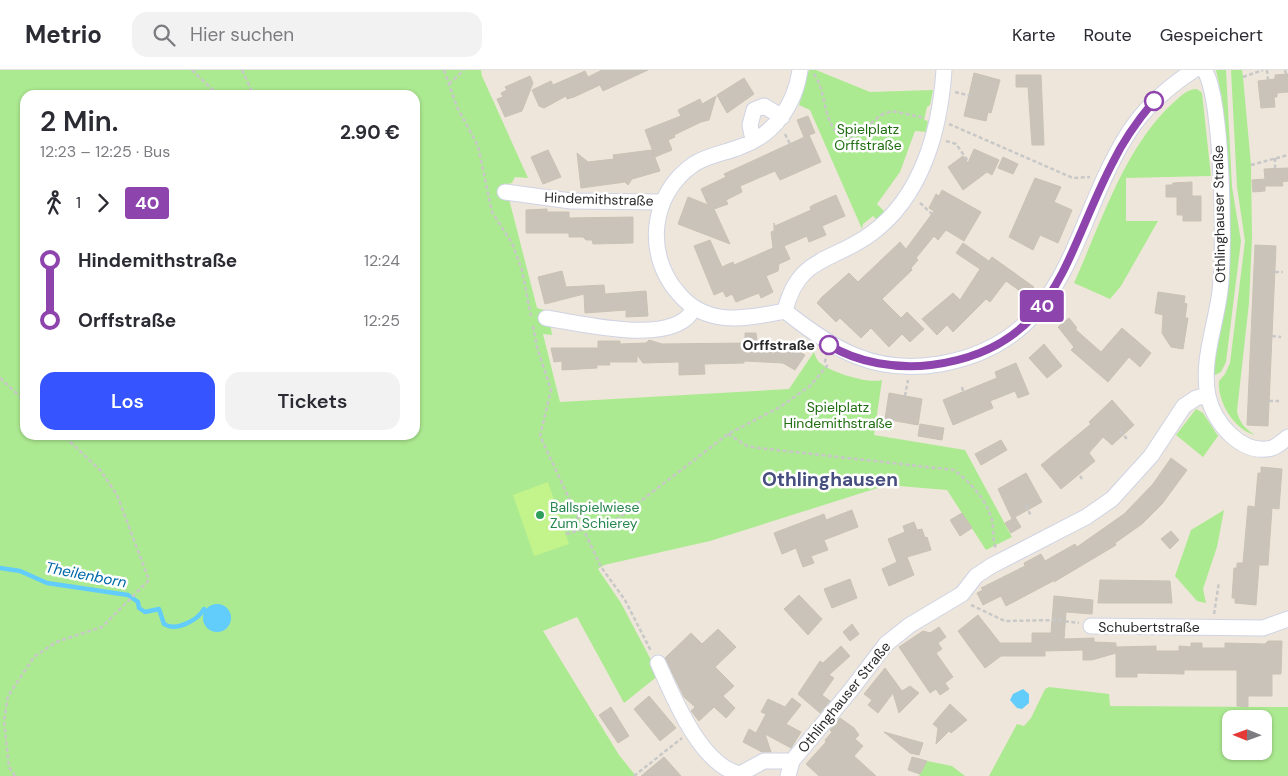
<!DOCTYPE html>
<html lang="de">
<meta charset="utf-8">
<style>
:root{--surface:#fff;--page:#f2f2f3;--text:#2b2b33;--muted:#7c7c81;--line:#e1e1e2;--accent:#3654ff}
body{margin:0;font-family:"DM Sans",sans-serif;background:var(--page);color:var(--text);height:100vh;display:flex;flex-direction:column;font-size:19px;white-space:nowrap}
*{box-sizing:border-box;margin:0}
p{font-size:16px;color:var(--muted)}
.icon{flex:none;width:28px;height:28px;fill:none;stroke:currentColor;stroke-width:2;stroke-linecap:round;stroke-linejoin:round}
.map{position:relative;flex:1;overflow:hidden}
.details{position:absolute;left:20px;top:20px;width:400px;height:350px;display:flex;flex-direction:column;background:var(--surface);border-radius:15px;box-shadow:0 1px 4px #0004}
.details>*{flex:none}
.badge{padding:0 10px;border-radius:4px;font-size:18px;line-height:32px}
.needle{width:32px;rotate:271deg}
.controls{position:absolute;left:1222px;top:640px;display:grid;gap:10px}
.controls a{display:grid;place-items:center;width:50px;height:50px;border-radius:10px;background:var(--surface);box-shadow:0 1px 4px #0004;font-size:25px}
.map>.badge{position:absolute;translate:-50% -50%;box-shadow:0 0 0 2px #fff}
.legs{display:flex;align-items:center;gap:8px;height:55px;padding:0 20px;font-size:16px}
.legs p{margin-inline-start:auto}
.summary{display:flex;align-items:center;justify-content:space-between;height:85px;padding:0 20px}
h1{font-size:28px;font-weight:600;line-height:38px}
.primary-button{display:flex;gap:10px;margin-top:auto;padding:10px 20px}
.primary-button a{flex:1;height:58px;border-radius:15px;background:var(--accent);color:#fff;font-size:20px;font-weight:600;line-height:58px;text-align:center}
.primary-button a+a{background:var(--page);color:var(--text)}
ul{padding:0 20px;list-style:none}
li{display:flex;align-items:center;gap:18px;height:60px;font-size:19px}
li i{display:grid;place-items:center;width:8px;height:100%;margin:0 6px;background:currentColor}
li i::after{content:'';width:12px;height:12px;margin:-6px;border:4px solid;border-radius:50%;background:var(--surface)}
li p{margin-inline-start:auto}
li:first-child i{background:linear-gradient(#0000 50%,currentColor 0)}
li:last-child i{background:linear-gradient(currentColor 50%,#0000 0)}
header{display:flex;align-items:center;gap:30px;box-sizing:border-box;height:70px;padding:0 25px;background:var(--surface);border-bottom:1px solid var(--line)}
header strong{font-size:24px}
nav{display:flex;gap:28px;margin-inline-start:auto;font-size:18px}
.search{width:350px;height:45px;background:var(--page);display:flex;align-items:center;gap:12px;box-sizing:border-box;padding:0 18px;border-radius:15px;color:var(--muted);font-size:19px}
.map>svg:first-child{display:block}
.green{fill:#acea91;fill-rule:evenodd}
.pitch{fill:#c3f38b}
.water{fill:#62cdfb}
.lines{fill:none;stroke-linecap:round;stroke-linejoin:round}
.stream{stroke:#62cdfb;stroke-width:4.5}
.building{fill:#c9c3ba;stroke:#c9c2b4}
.minor-casing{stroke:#cfd3e4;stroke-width:17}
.path{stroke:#c8c8c8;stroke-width:2.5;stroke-dasharray:4 2.5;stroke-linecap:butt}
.minor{stroke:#fff;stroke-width:15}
.line-1-casing{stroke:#fff;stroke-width:11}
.line-1{stroke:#8e44ad;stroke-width:8}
.stop-1-dot{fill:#fff;stroke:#8e44ad;stroke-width:2.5}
.leisure-dot{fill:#2e9e5b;stroke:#fff;stroke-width:2}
.labels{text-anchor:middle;stroke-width:5;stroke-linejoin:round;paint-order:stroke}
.park-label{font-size:14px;fill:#226e12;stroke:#fff}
.street-label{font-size:14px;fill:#2a2a2a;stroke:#fff}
.stop-label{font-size:14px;font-weight:bold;fill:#2a2a2a;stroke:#fff;text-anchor:end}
.leisure-label{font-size:14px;fill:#27864d;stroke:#fff;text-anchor:start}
.water-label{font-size:15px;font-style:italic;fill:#0068a8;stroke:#fff}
.district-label{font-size:19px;font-weight:bold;fill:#464e7f;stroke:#fff}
</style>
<header>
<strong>Metrio</strong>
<div class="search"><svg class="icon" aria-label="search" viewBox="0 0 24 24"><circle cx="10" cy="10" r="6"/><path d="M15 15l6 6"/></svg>Hier suchen</div>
<nav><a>Karte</a><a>Route</a><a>Gespeichert</a></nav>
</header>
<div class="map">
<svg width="1288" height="706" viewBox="0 0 1288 706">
<rect width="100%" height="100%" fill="#eee6da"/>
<path class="green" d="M0 0H481L482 6 528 108 515 107 512 113 504 115 502 128 509 129 537 238 548 241 552 265 543 264 560 332 789 319 814 282C815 285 817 290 819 292 831 303 869 314 882 310L874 365 965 380 1012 467 986 480 947 420 887 415 710 471 604 495 598 499 621 533 659 605 624 633 577 547 543 561 619 685 636 706H0ZM25 25H415V365H25Z
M809 0H816L870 22 933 20 930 35 927 37 924 50 928 51 926 60 928 62 915 61 900 102 877 134 886 143 876 149 873 146 863 154 862 159 810 40 799 35Z
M1216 0H1226L1232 117 1241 171 1226 292 1221 302 1213 306 1223 60 1222 28Z
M1231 0H1242L1243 7 1251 95 1252 168 1249 233 1237 341C1239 352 1245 359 1255 365 1234 360 1217 331 1219 311L1225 304 1230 293 1245 171 1237 117Z
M1197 19 1202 23 1211 106 1126 108V151H1158L1121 216 1110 229 1074 213C1101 153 1125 76 1174 32 1181 26 1187 19 1197 19Z
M1196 339 1203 343 1218 366 1203 387 1176 365Z
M1224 440 1217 477 1203 519 1206 533 1197 531 1175 506 1191 460Z
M1049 617 1109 624 1110 636 1288 637V706H989L1017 654 1024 656 1031 648 1045 619ZM1231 649H1264V681H1231Z
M927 691 952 696 965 706H919Z"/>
<path class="pitch" d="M548 412 569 474 534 486 513 425Z"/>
<path class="water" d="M203 548a14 14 0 1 1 28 0a14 14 0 1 1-28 0Z
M1023 619 1029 624V633L1022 639 1017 638 1010 630 1013 624Z"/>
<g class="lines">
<path class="stream" d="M0 498 20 501 47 513 128 525 138 532 139 538 145 542 159 539 164 554C176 562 198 550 204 539"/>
</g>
<path class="building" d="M602 0H648L603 21 600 15 574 27 567 29 566 26 544 38 539 36 532 20 551 11 553 15 585 1 588 7Z
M974 3 1000 10 991 43 988 42 986 51 964 46Z
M1288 4V22L1277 23V27H1274L1275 37 1261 38 1258 11 1275 9V5Z
M1016 5H1041L1044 75H1032L1028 17H1016Z
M530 6 533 13 522 41 505 47 497 29 503 27 501 23 507 20 505 17Z
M744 8 754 24 727 43 717 25Z
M716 26 709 50 701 52 674 65 675 67 668 70 672 80 655 87 645 60 681 46 678 40 700 29 702 34Z
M808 46 815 63 809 65 821 92 780 110 775 101 740 116 742 122 726 130 728 134 714 139 730 174 678 154 688 127 708 135 701 119 726 107 724 104 809 65 804 67 797 50Z
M974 79 999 90 992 105 987 102 963 120 948 97 963 86 968 93Z
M548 80 561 107 543 114 531 87Z
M652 80 660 101 632 109 628 115 625 112 581 118 577 83 588 92 614 89 613 85Z
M1003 87 1018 94 1013 104 998 98Z
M1288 98V111L1282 112 1283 116H1265V121L1253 122 1252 110 1265 109 1264 99Z
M1035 108 1061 117 1054 132 1072 140 1058 173 1040 165 1033 180 1009 167Z
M1192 112V126H1201V151H1183V145H1177V127H1166V115H1172L1173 113Z
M942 120 981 142 964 171 946 160 938 170 934 166 916 188 918 190 911 198 912 200 882 229 901 248 907 242 924 259 910 272 902 264 889 277 871 258 861 268 840 248 836 252 817 233 822 227 849 203 858 212 900 172 906 179 934 141 929 138 936 124 939 126Z
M836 125 845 146 822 156 826 165 809 172 807 166 784 176 790 189 779 194 778 201 766 206 773 222 761 228 759 223 736 232 732 224 726 227 723 221 714 225 694 176 710 170 722 197 733 192 734 195 773 178 771 162 774 161V153L775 156 811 140 810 137 813 135Z
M547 139V142H569V148L633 147V173L593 174 592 170H586L583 167H569V163H526V140Z
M963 173 989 191 992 187 1034 217 1027 226 1006 211 990 232 986 229 953 262 947 255 937 265 922 249 953 223 960 230 980 199 956 183Z
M1255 175 1276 176 1268 356 1247 355Z
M562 201 566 217 604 215 605 224 646 221 648 246 626 247V240L585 243 584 224 545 234 538 207Z
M1158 222 1185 226 1184 233 1187 234 1185 248H1188L1183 279 1171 277 1162 263 1163 245 1155 243Z
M1069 248 1077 258 1075 259 1101 282 1122 258 1151 283 1140 297 1129 287 1108 312 1071 280 1074 277 1058 257Z
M745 263H756L757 271H777V274H786L805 285 795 300 783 293 744 291V293L704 294 705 304 679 305V292L643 293 637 285V292H609L610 295H597V298L562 300V291L554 292 551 278H598V271H620V274L646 273 649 270 662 274 745 273Z
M1044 274 1062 296 1047 308 1029 288Z
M1016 293 1029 324 1018 328 1015 321 990 331 993 338 953 355 943 330 997 308 995 302Z
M889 323 922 329 918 355 885 349Z
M1112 330 1134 355 1112 375 1103 367 1089 383 1095 391 1061 419 1041 395 1091 354 1089 352Z
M920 354 944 358 942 370 918 366Z
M1001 370 1007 380 981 395 975 384Z
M1171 388 1187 400 1162 434 1142 454 1115 473 1116 475 1054 512 1055 510 1006 536 1001 526 983 535 977 523 983 520 981 518 1025 496 1024 493 1041 484 1045 491 1075 474 1077 477 1124 444 1153 414Z
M1261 397 1282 399 1279 439 1272 438 1268 495H1259L1256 535 1235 533V528H1232L1234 498H1237V493H1243L1248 436 1255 437 1258 403H1261Z
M1026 403 1042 432 1015 447 1021 457 1011 463 1005 453 1012 449 998 419Z
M852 440 858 457 824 470 828 480 811 486 814 493 803 497 796 478 782 484 774 463 824 444 826 450Z
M962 443 972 458 960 466 950 450Z
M914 452 917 460 922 459 925 468 927 467 931 480 907 487 914 505 889 516 882 499 897 492 888 469 905 462 903 456Z
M1171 461 1179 470 1170 479 1161 469Z
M850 509 857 528 832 538 824 519Z
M1100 510 1170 511 1172 533H1098Z
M799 525 822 549 808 565 784 539Z
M1054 526 1093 530 1092 544 1066 542 1064 569 1094 568V572L1116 573V583L1092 590H1083V580L1045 581V586H1001L985 598 958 561 978 545 1000 573H1032V563H1051Z
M852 554 859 564 850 571 843 562Z
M939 557 946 567 938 573 942 579 936 583 953 607 945 613 949 619 940 625 936 619 930 623 899 577 923 561 930 563Z
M718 559 736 577 715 597 734 616 723 626 735 638 726 648 714 637 699 651 691 641 695 637 684 627 665 588 691 563 702 574Z
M1268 571H1282L1281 604H1272V626H1248V637L1237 636V600H1184V604L1137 603V607H1116V577L1156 576V581H1179V576L1191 577V573H1202V578H1225V573L1265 574Z
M841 576 850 586 829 605 834 608 822 625 830 631 820 643 798 624 820 591 823 593Z
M885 598 902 621 910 616 919 623 899 643 893 623 878 643 868 635 872 630 864 624Z
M649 626 676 658 660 671 634 639Z
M792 628 801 635 786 654 801 662 791 678 765 664 771 682H762L743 672 749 659 756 663 766 644 761 642 768 629 785 637Z
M950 634 967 650 951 663 949 661 936 674 938 658 933 654Z
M611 637 629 666 618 673 599 645Z
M840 648 854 658 859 665 855 669 863 676 854 686 876 706H819L806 694 826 672 825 670 832 662 830 660Z
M884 662 923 673 919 685 910 683Z
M664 687 681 706H641Z
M912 687 927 691 920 704 908 700Z"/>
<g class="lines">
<defs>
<path id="minor" d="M800 0C795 35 774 65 740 77 725 83 708 85 694 94 650 124 644 185 679 224 708 258 747 248 785 241 834 280 875 305 940 294 1072 271 1070 154 1129 62 1146 36 1168 17 1194 0
M1204 0C1223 25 1225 185 1220 221 1216 255 1201 291 1208 326 1214 353 1242 386 1272 378 1278 376 1283 371 1288 367
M753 70 750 55 754 40 764 36 782 47
M505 122 571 131 662 132
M785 241C798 185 834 192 872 163 922 126 940 60 944 0
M546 248C581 253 676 278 694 238
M1091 556 1263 558 1288 549
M658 593C673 626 700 695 740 704L764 691H792
M788 706 792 691 851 620 886 574 910 555 962 524 976 506 991 496 1086 447 1112 429 1151 386 1184 336 1196 328 1208 325"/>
</defs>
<use href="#minor" class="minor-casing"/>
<path class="path" d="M192 0 218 25
M242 0 251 19 248 25
M444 0 457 37 478 76 492 142 512 173 522 200 531 246
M1267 0 1268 10
M1285 0 1286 4
M814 4C828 24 821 51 842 67L853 68 881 45 892 41 925 48
M1243 7 1263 0
M449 14 464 0
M955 22 971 26
M949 54 1073 108 1090 107
M785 64 791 76
M946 71 956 74 968 91
M1275 88V98
M1251 95 1288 85
M920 133 932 144
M1275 202H1283
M533 256 537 277 551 320 540 366 601 497 625 530 651 581
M1272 266 1281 267
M0 308 25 331
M962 317 963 321
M905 326 908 310
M1269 331H1279
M1120 361 1127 369
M728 364 747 376 759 378 954 400C970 412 987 430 992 450 994 460 992 470 996 478
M1080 406 1082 409
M1026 435 1031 446
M566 464 616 450 728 364 780 337 810 316 827 296 825 291 827 286
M971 535 1005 551 1056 550 1079 553
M1214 544 1219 512
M15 706 9 697 4 651 8 626 34 587 56 572 102 557 149 510 117 425 101 401 63 365
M634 706 682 668"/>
<use href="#minor" class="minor"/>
</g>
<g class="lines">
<defs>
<path id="line-1" d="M829 275C858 293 897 299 931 295 1057 279 1064 186 1112 94 1123 71 1137 51 1154 31"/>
</defs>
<use href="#line-1" class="line-1-casing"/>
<use href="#line-1" class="line-1"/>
</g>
<g class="stop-1-dot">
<circle cx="1154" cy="31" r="9"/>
<circle cx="829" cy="275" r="9"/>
</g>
<circle class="leisure-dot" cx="540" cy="445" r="5"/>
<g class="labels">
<g class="park-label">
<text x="868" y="64">Spielplatz<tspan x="868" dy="16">Orffstraße</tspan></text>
<text x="838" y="342">Spielplatz<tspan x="838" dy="16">Hindemithstraße</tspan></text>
</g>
<g class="street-label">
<text transform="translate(599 129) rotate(2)" y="5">Hindemithstraße</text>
<text transform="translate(1219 144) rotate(-91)" y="5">Othlinghauser Straße</text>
<text x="1149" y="562">Schubertstraße</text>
<text transform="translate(844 627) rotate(-51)" y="5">Othlinghauser Straße</text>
</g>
<g class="stop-label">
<text x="815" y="280">Orffstraße</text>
</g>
<g class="leisure-label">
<text x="550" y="442">Ballspielwiese<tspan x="550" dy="16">Zum Schierey</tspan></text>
</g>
<g class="water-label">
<text transform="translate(86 505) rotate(11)" y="5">Theilenborn</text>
</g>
<g class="district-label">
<text x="830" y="416">Othlinghausen</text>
</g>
</g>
</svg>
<div class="controls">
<a><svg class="needle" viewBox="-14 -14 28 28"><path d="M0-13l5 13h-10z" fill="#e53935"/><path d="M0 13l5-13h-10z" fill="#7c7c81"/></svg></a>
</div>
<b class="badge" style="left:1042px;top:236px;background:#8e44ad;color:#fff">40</b>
<section class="details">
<div class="summary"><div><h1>2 Min.</h1><p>12:23 – 12:25 · Bus</p></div><b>2.90 €</b></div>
<div class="legs"><svg class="icon" aria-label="walk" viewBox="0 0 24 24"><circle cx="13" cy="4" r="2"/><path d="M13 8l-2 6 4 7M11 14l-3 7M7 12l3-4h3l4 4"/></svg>1<svg class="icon" aria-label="forward" viewBox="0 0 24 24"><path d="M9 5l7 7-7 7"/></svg><b class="badge" style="background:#8e44ad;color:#fff">40</b></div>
<ul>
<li><i style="color:#8e44ad"></i><b>Hindemithstraße</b><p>12:24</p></li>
<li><i style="color:#8e44ad"></i><b>Orffstraße</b><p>12:25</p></li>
</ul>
<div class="primary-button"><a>Los</a><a>Tickets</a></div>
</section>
</div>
